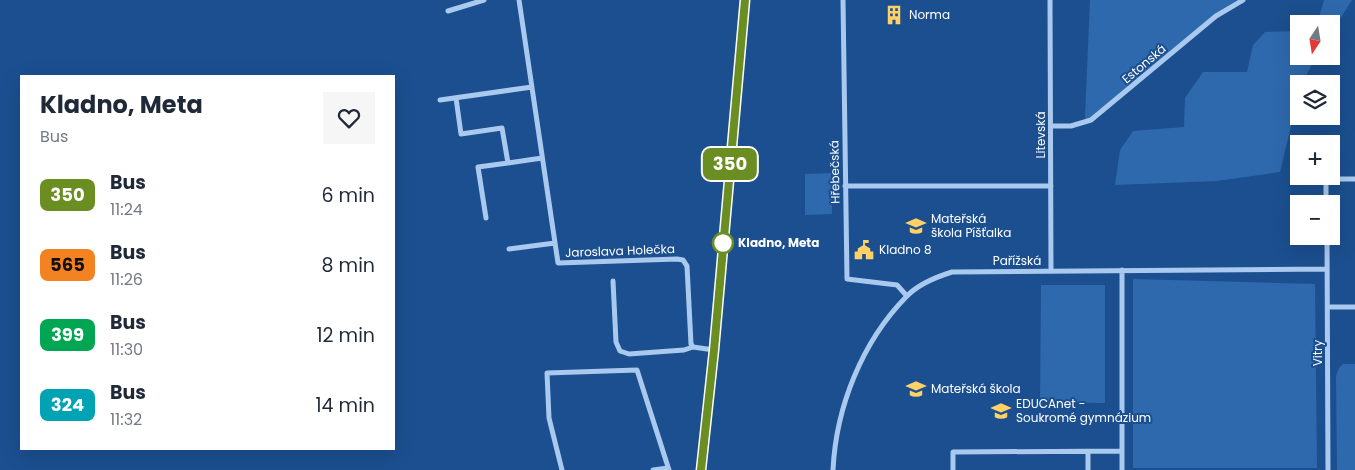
<!DOCTYPE html>
<meta charset="utf-8">
<style>
:root{--surface:#fff;--page:#f6f6f7;--text:#1f2937;--muted:#747a83}
body{margin:0;font-family:Poppins,sans-serif;background:var(--page);color:var(--text);height:100vh;display:flex;flex-direction:column;font-size:19px;white-space:nowrap}
*{box-sizing:border-box;margin:0}
p{font-size:16px;color:var(--muted)}
.icon{flex:none;width:28px;height:28px;fill:none;stroke:currentColor;stroke-width:2;stroke-linecap:round;stroke-linejoin:round}
.map{position:relative;flex:1;overflow:hidden}
.drawer{position:absolute;left:20px;top:75px;width:375px;height:375px;display:flex;flex-direction:column;background:var(--surface);border-radius:0px;box-shadow:0 5px 20px #0002}
.drawer>*{flex:none}
.badge{padding:0 10px;border-radius:8px;font-size:18px;line-height:32px}
.needle{width:32px;rotate:192deg}
.buttons{position:absolute;left:1290px;top:15px;display:grid;gap:10px}
.buttons a{display:grid;place-items:center;width:50px;height:50px;border-radius:0px;background:var(--surface);box-shadow:0 5px 20px #0002;font-size:25px}
.map>.badge{position:absolute;translate:-50% -50%;box-shadow:0 0 0 2px #fff}
.round{display:grid;place-items:center;flex:none;width:52px;height:52px;border-radius:0px;background:var(--page)}
.summary{display:flex;align-items:center;justify-content:space-between;height:85px;padding:0 20px}
h1{font-size:24px;font-weight:700;line-height:38px}
ul{padding:0;list-style:none}
li{display:flex;align-items:center;gap:15px;height:70px;padding:0 20px}
li div{flex:1}
li b{display:block;font-size:19px}
li em{font-style:normal}
li .badge{min-width:55px;font-weight:700;text-align:center}
.map>svg:first-child{display:block}
.green{fill:#2e69ad}
.lines{fill:none;stroke-linecap:round;stroke-linejoin:round}
.minor{stroke:#a9c9ee;stroke-width:5}
.line-casing{stroke:#fff;stroke-width:11}
.line{stroke:#6b8e23;stroke-width:8}
.stop-dot{fill:#fff;stroke:#6b8e23;stroke-width:2.5}
.labels{text-anchor:middle;stroke-width:4;stroke-linejoin:round;paint-order:stroke}
.poi-label{font-size:12px;fill:#fff;stroke:#1b4f8f;text-anchor:start}
.street-label{font-size:12px;fill:#fff;stroke:#1b4f8f}
.stop-label{font-size:12px;font-weight:bold;fill:#fff;stroke:#1b4f8f;text-anchor:start}
</style>
<div class="map">
<svg width="1355" height="470" viewBox="0 0 1355 470">
<rect width="100%" height="100%" fill="#1b4f8f"/>
<path class="green" d="M1090 0H1237L1216 13 1086 121 1085 116Z
M1324 0H1352L1331 33V24H1317Z
M1299 31V56H1316L1302 84H1299V93L1280 172 1217 181 1115 185 1120 150 1133 131 1184 127 1185 98 1203 72H1247L1253 45 1265 32Z
M831 173 832 214 805 215V174Z
M1133 279 1315 284 1317 468H1133Z
M1041 285H1105V403L1040 402Z
M1343 364H1355V470H1337L1336 376 1339 368Z"/>
<g class="lines">
<path class="minor" d="M519 0 558 263 677 259 683 260 687 266 691 344 693 347 714 350
M843 0 847 279 897 285 907 296
M1050 0 1051 271
M448 11 484 0
M456 98 461 134 502 128 508 163 542 158
M440 100 532 87
M1051 126H1071L1091 120 1216 16 1243 0
M845 186H1051
M1326 204V179H1355
M486 218 478 167 508 163
M1327 236 1328 470
M509 249 555 243
M613 281 616 342 620 351 629 354 684 350 693 347
M1328 307H1355
M562 470 549 418 547 373 637 370 669 470
M653 470 668 468
M701 470 714 350 745 0
M833 470C836 407 862 342 906 297 918 284 936 277 952 272L1327 269
M953 470V452L1122 451
M1088 470V452
M1122 470V270"/>
</g>
<g class="lines">
<defs>
<path id="line" d="M701 470 714 350 745 0"/>
</defs>
<use href="#line" class="line-casing"/>
<use href="#line" class="line"/>
</g>
<defs>
<symbol id="building-bare" viewBox="-9 -9 18 18"><path d="M-4-6H4V6H1V3H-1V6H-4ZM-2.5-4.3h1.7v1.8h-1.7ZM.8-4.3h1.7v1.8H.8ZM-2.5-1h1.7V.8h-1.7ZM.8-1h1.7V.8H.8Z" fill="#ffd166" stroke="#1b4f8f" stroke-width="2.5" paint-order="stroke"/></symbol>
<symbol id="school-bare" viewBox="-9 -9 18 18"><path d="M0-5L7-2L0 1L-7-2ZM-4 1L0 2.5L4 1V4Q0 6-4 4Z" fill="#ffd166" stroke="#1b4f8f" stroke-width="2.5" paint-order="stroke"/></symbol>
<symbol id="civic-bare" viewBox="-9 -9 18 18"><path d="M-.6-6.5H3V-4.5H.6V-3L4-1V1h2V6H-6V1h2V-1L-.6-3ZM-1.2 2.5V6h2.4V2.5Z" fill="#ffd166" stroke="#1b4f8f" stroke-width="2.5" paint-order="stroke"/></symbol>
</defs>
<g fill-rule="evenodd">
<use href="#building-bare" x="880" y="1" width="28" height="28"/>
<use href="#school-bare" x="902" y="212" width="28" height="28"/>
<use href="#civic-bare" x="850" y="236" width="28" height="28"/>
<use href="#school-bare" x="902" y="375" width="28" height="28"/>
<use href="#school-bare" x="987" y="397" width="28" height="28"/>
</g>
<circle class="stop-dot" cx="723" cy="243" r="10"/>
<g class="labels">
<g class="poi-label">
<text x="909" y="19">Norma</text>
<text x="931" y="223">Mateřská<tspan x="931" dy="14">škola Píšťalka</tspan></text>
<text x="879" y="254">Kladno 8</text>
<text x="931" y="393">Mateřská škola</text>
<text x="1016" y="408">EDUCAnet -<tspan x="1016" dy="14">Soukromé gymnázium</tspan></text>
</g>
<g class="street-label">
<text transform="translate(1144 64) rotate(-40)" y="4">Estonská</text>
<text transform="translate(1041 135) rotate(-90)" y="4">Litevská</text>
<text transform="translate(835 172) rotate(-91)" y="4">Hřebečská</text>
<text transform="translate(620 251) rotate(-2)" y="4">Jaroslava Holečka</text>
<text x="1017" y="265">Pařížská</text>
<text transform="translate(1318 353) rotate(-90)" y="4">Vitry</text>
</g>
<g class="stop-label">
<text x="738" y="247">Kladno, Meta</text>
</g>
</g>
</svg>
<div class="buttons">
<a><svg class="needle" viewBox="-14 -14 28 28"><path d="M0-13l5 13h-10z" fill="#e53935"/><path d="M0 13l5-13h-10z" fill="#747a83"/></svg></a>
<a><svg class="icon" aria-label="layers" viewBox="0 0 24 24"><path d="M12 4l9 5-9 5-9-5zM3 14l9 5 9-5"/></svg></a>
<a>+</a>
<a>−</a>
</div>
<b class="badge" style="left:730px;top:164px;background:#6b8e23;color:#fff">350</b>
<section class="drawer">
<div class="summary"><div><h1>Kladno, Meta</h1><p>Bus</p></div><a class="round"><svg class="icon" aria-label="heart" viewBox="0 0 24 24"><path d="M12 20l-8-8c-3-5 5-10 8-4 3-6 11-1 8 4z"/></svg></a></div>
<ul>
<li><span class="badge" style="background:#6b8e23;color:#fff">350</span><div><b>Bus</b><p>11:24</p></div><em>6 min</em></li>
<li><span class="badge" style="background:#f58220;color:#111">565</span><div><b>Bus</b><p>11:26</p></div><em>8 min</em></li>
<li><span class="badge" style="background:#00a651;color:#fff">399</span><div><b>Bus</b><p>11:30</p></div><em>12 min</em></li>
<li><span class="badge" style="background:#00a3b4;color:#fff">324</span><div><b>Bus</b><p>11:32</p></div><em>14 min</em></li>
</ul>
</section>
</div>
